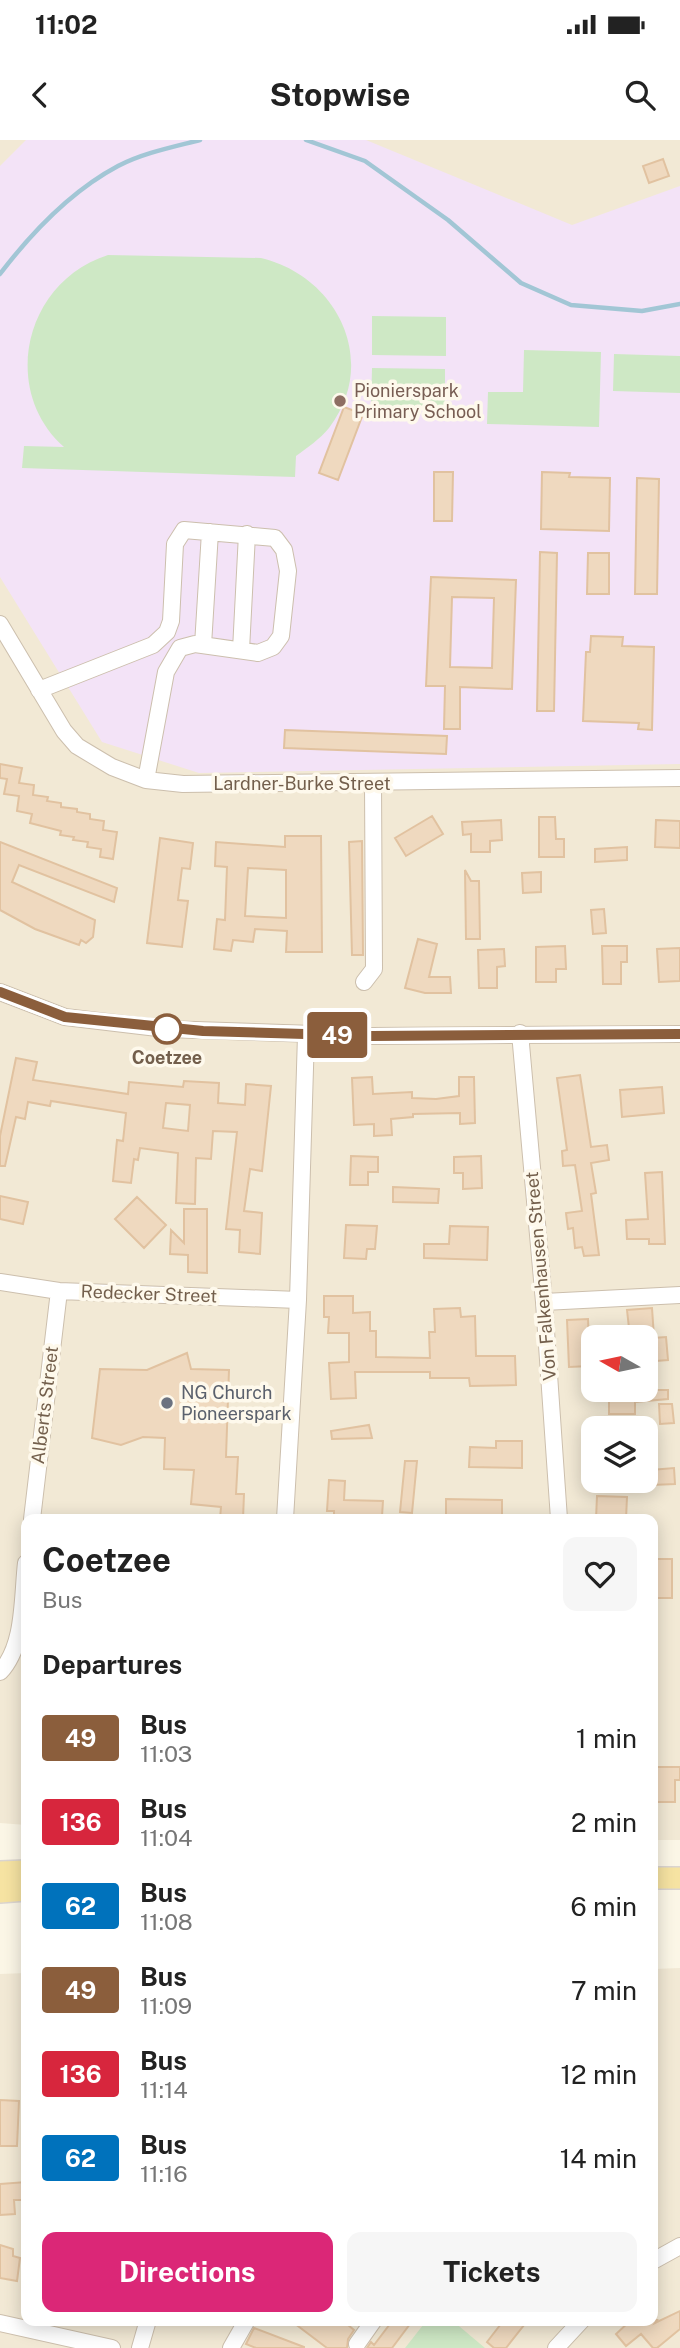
<!DOCTYPE html>
<style>
:root{--surface:#fff;--page:#f6f6f6;--text:#222;--muted:#767676;--accent:#db2777}
body{margin:0;font-family:"Public Sans",sans-serif;background:var(--page);color:var(--text);height:100vh;display:flex;flex-direction:column;font-size:26px;white-space:nowrap}
*{box-sizing:border-box;margin:0}
p{font-size:23px;color:var(--muted)}
.icon{flex:none;width:38px;height:38px;fill:none;stroke:currentColor;stroke-width:2;stroke-linecap:round;stroke-linejoin:round}
.map{position:relative;flex:1;overflow:hidden}
.panel{position:absolute;left:21px;top:1374px;width:637px;height:812px;display:flex;flex-direction:column;background:var(--surface);border-radius:14px;box-shadow:0 4px 18px #0003}
.panel>*{flex:none}
.badge{padding:0 14px;border-radius:5px;font-size:24px;line-height:46px}
.needle{width:46px;rotate:279deg}
.buttons{position:absolute;left:581px;top:1185px;display:grid;gap:14px}
.buttons a{display:grid;place-items:center;width:77px;height:77px;border-radius:14px;background:var(--surface);box-shadow:0 4px 18px #0003;font-size:35px}
.map>.badge{position:absolute;translate:-50% -50%;box-shadow:0 0 0 4px #fff}
h2{padding:0 21px;font-size:26px;line-height:63px}
.round{display:grid;place-items:center;flex:none;width:74px;height:74px;border-radius:14px;background:var(--page)}
.summary{display:flex;align-items:center;justify-content:space-between;height:119px;padding:0 21px}
h1{font-size:33px;font-weight:700;line-height:52px}
.button{display:flex;gap:14px;margin-top:auto;padding:14px 21px}
.button a{flex:1;height:80px;border-radius:14px;background:var(--accent);color:#fff;font-size:28px;font-weight:700;line-height:80px;text-align:center}
.button a+a{background:var(--page);color:var(--text)}
ul{padding:0;list-style:none}
li{display:flex;align-items:center;gap:21px;height:84px;padding:0 21px}
li div{flex:1}
li b{display:block;font-size:26px}
li em{font-style:normal}
li .badge{min-width:77px;font-weight:700;text-align:center}
.status{display:flex;justify-content:space-between;align-items:center;height:49px;padding:0 35px;background:var(--surface);direction:ltr}
.status svg{height:19px;fill:currentColor}
header{display:flex;justify-content:space-between;align-items:center;height:91px;padding:0 21px;background:var(--surface);font-size:32px;font-weight:700}
.map>svg:first-child{display:block}
.residential{fill:#f2e9d5;fill-rule:evenodd}
.education{fill:#f3e3f7}
.green{fill:#cee8c5}
.lines{fill:none;stroke-linecap:round;stroke-linejoin:round}
.stream{stroke:#a2c6d5;stroke-width:4.5}
.building{fill:#efd9bf;stroke:#e1c2a0;stroke-width:2;fill-rule:evenodd}
.minor-casing{stroke:#ccbfad;stroke-width:18}
.major-casing{stroke:#dbd5d0;stroke-width:24}
.minor{stroke:#fff;stroke-width:16}
.major{stroke:#f6e3a2;stroke-width:21}
.line-casing{stroke:#fff;stroke-width:16}
.line{stroke:#8b5e3c;stroke-width:10}
.education-dot{fill:#8d6e63;stroke:#fef9ec;stroke-width:2.5}
.stop-dot{fill:#fff;stroke:#8b5e3c;stroke-width:3.5}
.worship-dot{fill:#6b7280;stroke:#fef9ec;stroke-width:2.5}
.labels{text-anchor:middle;stroke-width:7;stroke-linejoin:round;paint-order:stroke}
.education-label{font-size:18px;fill:#785e54;stroke:#fef9ec;text-anchor:start}
.street-label{font-size:18px;fill:#735f4c;stroke:#fef9ec}
.stop-label{font-size:18px;font-weight:bold;fill:#735f4c;stroke:#fef9ec}
.worship-label{font-size:18px;fill:#5b616d;stroke:#fef9ec;text-anchor:start}
</style>
<div class="status"><b>11:02</b><svg viewBox="0 0 49 12"><path d="M0 12V9h3v3zM5 12V6h3v6zM10 12V3h3v9zM15 12V0h3v12zM26 1h20v11H26zM47 4h2v5h-2z"/></svg></div>
<header><svg class="icon" aria-label="back" viewBox="0 0 24 24"><path d="M15 5l-7 7 7 7"/></svg>Stopwise<svg class="icon" aria-label="search" viewBox="0 0 24 24"><circle cx="10" cy="10" r="6"/><path d="M15 15l6 6"/></svg></header>
<div class="map">
<svg width="680" height="2208" viewBox="0 0 680 2208">
<rect width="100%" height="100%" fill="#fbf6e6"/>
<path class="residential" d="M0 0H680V1700H653V1379H26V1685L0 1683ZM593 1197H646V1250H593ZM593 1288H646V1340H593Z
M680 1828V2208H0V1834L26 1833V2180H653V1829Z"/>
<path class="education" d="M26 0H366L572 85 680 46V624L199 633 102 602 0 437V26Z"/>
<path class="green" d="M108 115 261 118C337 136 380 221 329 288 320 299 307 308 296 316L295 337 22 328 24 306 64 307C0 250 24 142 108 115Z
M372 176 446 177V216L372 215Z
M524 210 601 212 599 287 487 284 488 252H523Z
M614 214 680 216V253L613 251Z
M372 228 445 229V268L371 267Z
M427 2180 453 2181 485 2208H405Z"/>
<g class="lines">
<path class="stream" d="M306 0 365 21 448 80 521 143 571 165 642 171 680 164
M0 134C32 92 71 51 118 26 143 13 173 7 200 0"/>
</g>
<path class="building" d="M663 19 669 36 649 43 643 26Z
M344 267 363 274 338 340 319 333Z
M434 332H453L452 381H434Z
M542 332 570 333 569 337 610 338 609 391 541 389Z
M637 338 659 339 657 454H635Z
M540 412 557 413 554 571H537Z
M588 413H609V454H587Z
M431 437 516 440 512 549 460 547V589H444L445 546H426ZM452 457 494 458 492 528 450 527Z
M591 496 623 497 622 506 654 507 652 590 638 589 639 583 583 581 586 512H590Z
M285 590 447 596 446 614 284 608Z
M0 624 22 628 19 643 34 645 33 655 48 657 47 661 61 663V667L77 669V672L90 674V679L104 681 103 690 117 692 113 719 100 717 101 709 87 707 88 702 73 700 74 697 60 695 61 691 30 683 32 674 17 671 19 656 4 654 7 639 0 638Z
M432 676 443 694 406 716 395 698Z
M539 677H555L556 699H564V717H539Z
M501 680 502 700 490 701V712H471V694L463 695 462 682Z
M656 680 680 681V708L655 707Z
M285 696H321L322 812H286L287 791 255 789 253 802 233 800 231 811 214 809 217 779 225 780 227 727 215 726 216 702 285 707ZM248 728 286 730V778L245 776Z
M160 698 193 703 190 729 182 728 178 760 188 761 182 807 147 803Z
M362 701 363 815H352L349 702Z
M0 702 117 748 114 762 19 725 12 742 95 780 93 797 86 803 81 800 79 805 35 789 0 770Z
M627 707V720L595 722V709Z
M465 730 471 741H479L480 799H466Z
M541 732V752L523 753 522 733Z
M604 769 606 793 593 794 591 770Z
M418 799 437 804 429 837H450L451 853H425L405 848Z
M565 806 566 829H556V842H536V807Z
M602 806H627V822H621V844H603Z
M680 808V841L659 842 657 809Z
M504 809 505 826 497 827V848H479L478 810Z
M16 918 37 922 33 940 128 954 129 942 183 947 184 941 219 943 218 963 245 965 246 944 271 946 262 1031 250 1029 244 1071 262 1073 260 1114 239 1112 240 1090 226 1089 237 992 213 991 211 1019 196 1018 195 1064 176 1063 178 1013 140 1008 138 1020 134 1019 131 1043 113 1041 117 1000 123 1001 126 973 51 961 50 966 28 962 25 979 16 977 5 1026H0V996ZM166 963 190 965 188 991 163 988Z
M580 935 591 1007 607 1005 609 1020 591 1023 596 1053 591 1054 599 1115 584 1116 582 1107 575 1108 573 1088 568 1089 566 1073 582 1071 575 1025 563 1026 562 1011 567 1010 557 938Z
M372 937 373 954 412 952V958L436 959 459 956V937H474L475 983 460 984V973L413 974V977L391 979 392 995 374 996V984L354 985 352 938Z
M662 947 664 973 622 977 620 950Z
M351 1016 378 1017V1032H368V1045H350Z
M481 1016 482 1048 463 1049V1033H454V1017Z
M662 1032 665 1104H649V1099H627L626 1080 648 1079 645 1033Z
M393 1047 439 1049 438 1063 393 1062Z
M0 1056 28 1062 23 1084 0 1079Z
M137 1057 166 1085 144 1108 115 1079Z
M184 1069H207V1133L188 1132V1115L170 1114 171 1090 184 1103Z
M346 1085 377 1086 375 1109H367L366 1119 344 1118Z
M450 1086 488 1087 487 1120 424 1118V1104H449Z
M324 1156H353V1173L370 1172V1191H376V1217L430 1218 429 1192H435L434 1169 460 1168 461 1177 475 1176 476 1216H515L516 1245 470 1246 469 1238H430V1232H355L356 1258 331 1259 329 1223 349 1222V1193H328L329 1177H324Z
M652 1168 654 1197H630L627 1170Z
M588 1179 590 1226 569 1227 567 1180Z
M666 1197 668 1220 656 1221 653 1198Z
M187 1213 191 1229 229 1230 226 1317H238L236 1354H244L243 1379H220L221 1367 191 1364 194 1330 164 1329 165 1298 143 1297 121 1305 92 1298 100 1229 147 1230Z
M618 1250H668V1259L635 1262V1274H609V1258H618Z
M659 1264H672L674 1283 660 1284Z
M369 1285 372 1298 332 1299 331 1291Z
M496 1301H522V1328L469 1327 470 1307 496 1308Z
M405 1321H417L412 1373 400 1372Z
M674 1328 675 1344 652 1345 651 1330Z
M329 1340 345 1341 344 1360 383 1361 382 1376 355 1375V1379H334V1371H327Z
M597 1356 627 1357 626 1379H596Z
M446 1359 502 1360V1379H446Z
M657 1419H672V1458H653V1445H657Z
M653 1627H680V1640H675V1662H653Z
M0 1960 19 1961 17 2006H0Z
M26 2042V2060H14L15 2074 0 2075V2044Z
M0 2105 13 2109V2116L20 2118 17 2141 0 2138Z
M680 2171V2189L657 2208H653L641 2194 626 2206 616 2194 631 2180H657L655 2183Z
M290 2180H342L354 2190 348 2199 347 2208H327Z
M393 2180H413L392 2208H367L371 2202 374 2205Z
M504 2180H528L506 2208H494L487 2202Z
M254 2188 304 2207V2208H256L246 2204Z"/>
<g class="lines">
<defs>
<path id="minor" d="M0 484 64 591 77 606 112 627 146 640 183 644 680 638
M203 505 210 392
M241 510 247 394
M39 550 153 505 167 492 171 481 175 404 184 390 275 398 284 410 288 431 281 496 273 507 258 513 195 504 180 508 166 532 146 640
M364 842 374 829 373 643
M0 852 65 877 166 889 372 896 680 894
M520 893 544 1162 559 1379
M0 1142 59 1151 298 1160
M544 1162 680 1155
M32 1379 59 1151
M285 1379 298 1160 306 895
M0 1532C25 1506 22 1457 26 1423
M653 2121 680 2106
M0 2183 112 2208
M357 2204 374 2180
M140 2208 148 2180
M231 2208 247 2180
M556 2208 582 2180"/>
<path id="major" d="M0 1732 26 1731
M653 1738H680
M0 1752 26 1750"/>
</defs>
<use href="#minor" class="minor-casing"/>
<use href="#major" class="major-casing"/>
<use href="#minor" class="minor"/>
<use href="#major" class="major"/>
</g>
<g class="lines">
<defs>
<path id="line" d="M0 852 65 877 203 891 372 896 680 894"/>
</defs>
<use href="#line" class="line-casing"/>
<use href="#line" class="line"/>
</g>
<circle class="education-dot" cx="340" cy="261" r="7"/>
<circle class="stop-dot" cx="167" cy="889" r="14"/>
<circle class="worship-dot" cx="167" cy="1263" r="7"/>
<g class="labels">
<g class="education-label">
<text x="354" y="257">Pionierspark<tspan x="354" dy="21">Primary School</tspan></text>
</g>
<g class="street-label">
<text x="302" y="650">Lardner-Burke Street</text>
<text transform="translate(541 1136) rotate(-95)" y="6">Von Falkenhausen Street</text>
<text transform="translate(149 1154) rotate(2)" y="6">Redecker Street</text>
<text transform="translate(45 1265) rotate(-83)" y="6">Alberts Street</text>
</g>
<g class="stop-label">
<text x="167" y="924">Coetzee</text>
</g>
<g class="worship-label">
<text x="181" y="1259">NG Church<tspan x="181" dy="21">Pioneerspark</tspan></text>
</g>
</g>
</svg>
<div class="buttons">
<a><svg class="needle" viewBox="-14 -14 28 28"><path d="M0-13l5 13h-10z" fill="#e53935"/><path d="M0 13l5-13h-10z" fill="#767676"/></svg></a>
<a><svg class="icon" aria-label="layers" viewBox="0 0 24 24"><path d="M12 4l9 5-9 5-9-5zM3 14l9 5 9-5"/></svg></a>
</div>
<b class="badge" style="left:337px;top:895px;background:#8b5e3c;color:#fff">49</b>
<section class="panel">
<div class="summary"><div><h1>Coetzee</h1><p>Bus</p></div><a class="round"><svg class="icon" aria-label="heart" viewBox="0 0 24 24"><path d="M12 20l-8-8c-3-5 5-10 8-4 3-6 11-1 8 4z"/></svg></a></div>
<h2>Departures</h2>
<ul>
<li><span class="badge" style="background:#8b5e3c;color:#fff">49</span><div><b>Bus</b><p>11:03</p></div><em>1 min</em></li>
<li><span class="badge" style="background:#d7263d;color:#fff">136</span><div><b>Bus</b><p>11:04</p></div><em>2 min</em></li>
<li><span class="badge" style="background:#0072bc;color:#fff">62</span><div><b>Bus</b><p>11:08</p></div><em>6 min</em></li>
<li><span class="badge" style="background:#8b5e3c;color:#fff">49</span><div><b>Bus</b><p>11:09</p></div><em>7 min</em></li>
<li><span class="badge" style="background:#d7263d;color:#fff">136</span><div><b>Bus</b><p>11:14</p></div><em>12 min</em></li>
<li><span class="badge" style="background:#0072bc;color:#fff">62</span><div><b>Bus</b><p>11:16</p></div><em>14 min</em></li>
</ul>
<div class="button"><a>Directions</a><a>Tickets</a></div>
</section>
</div>
